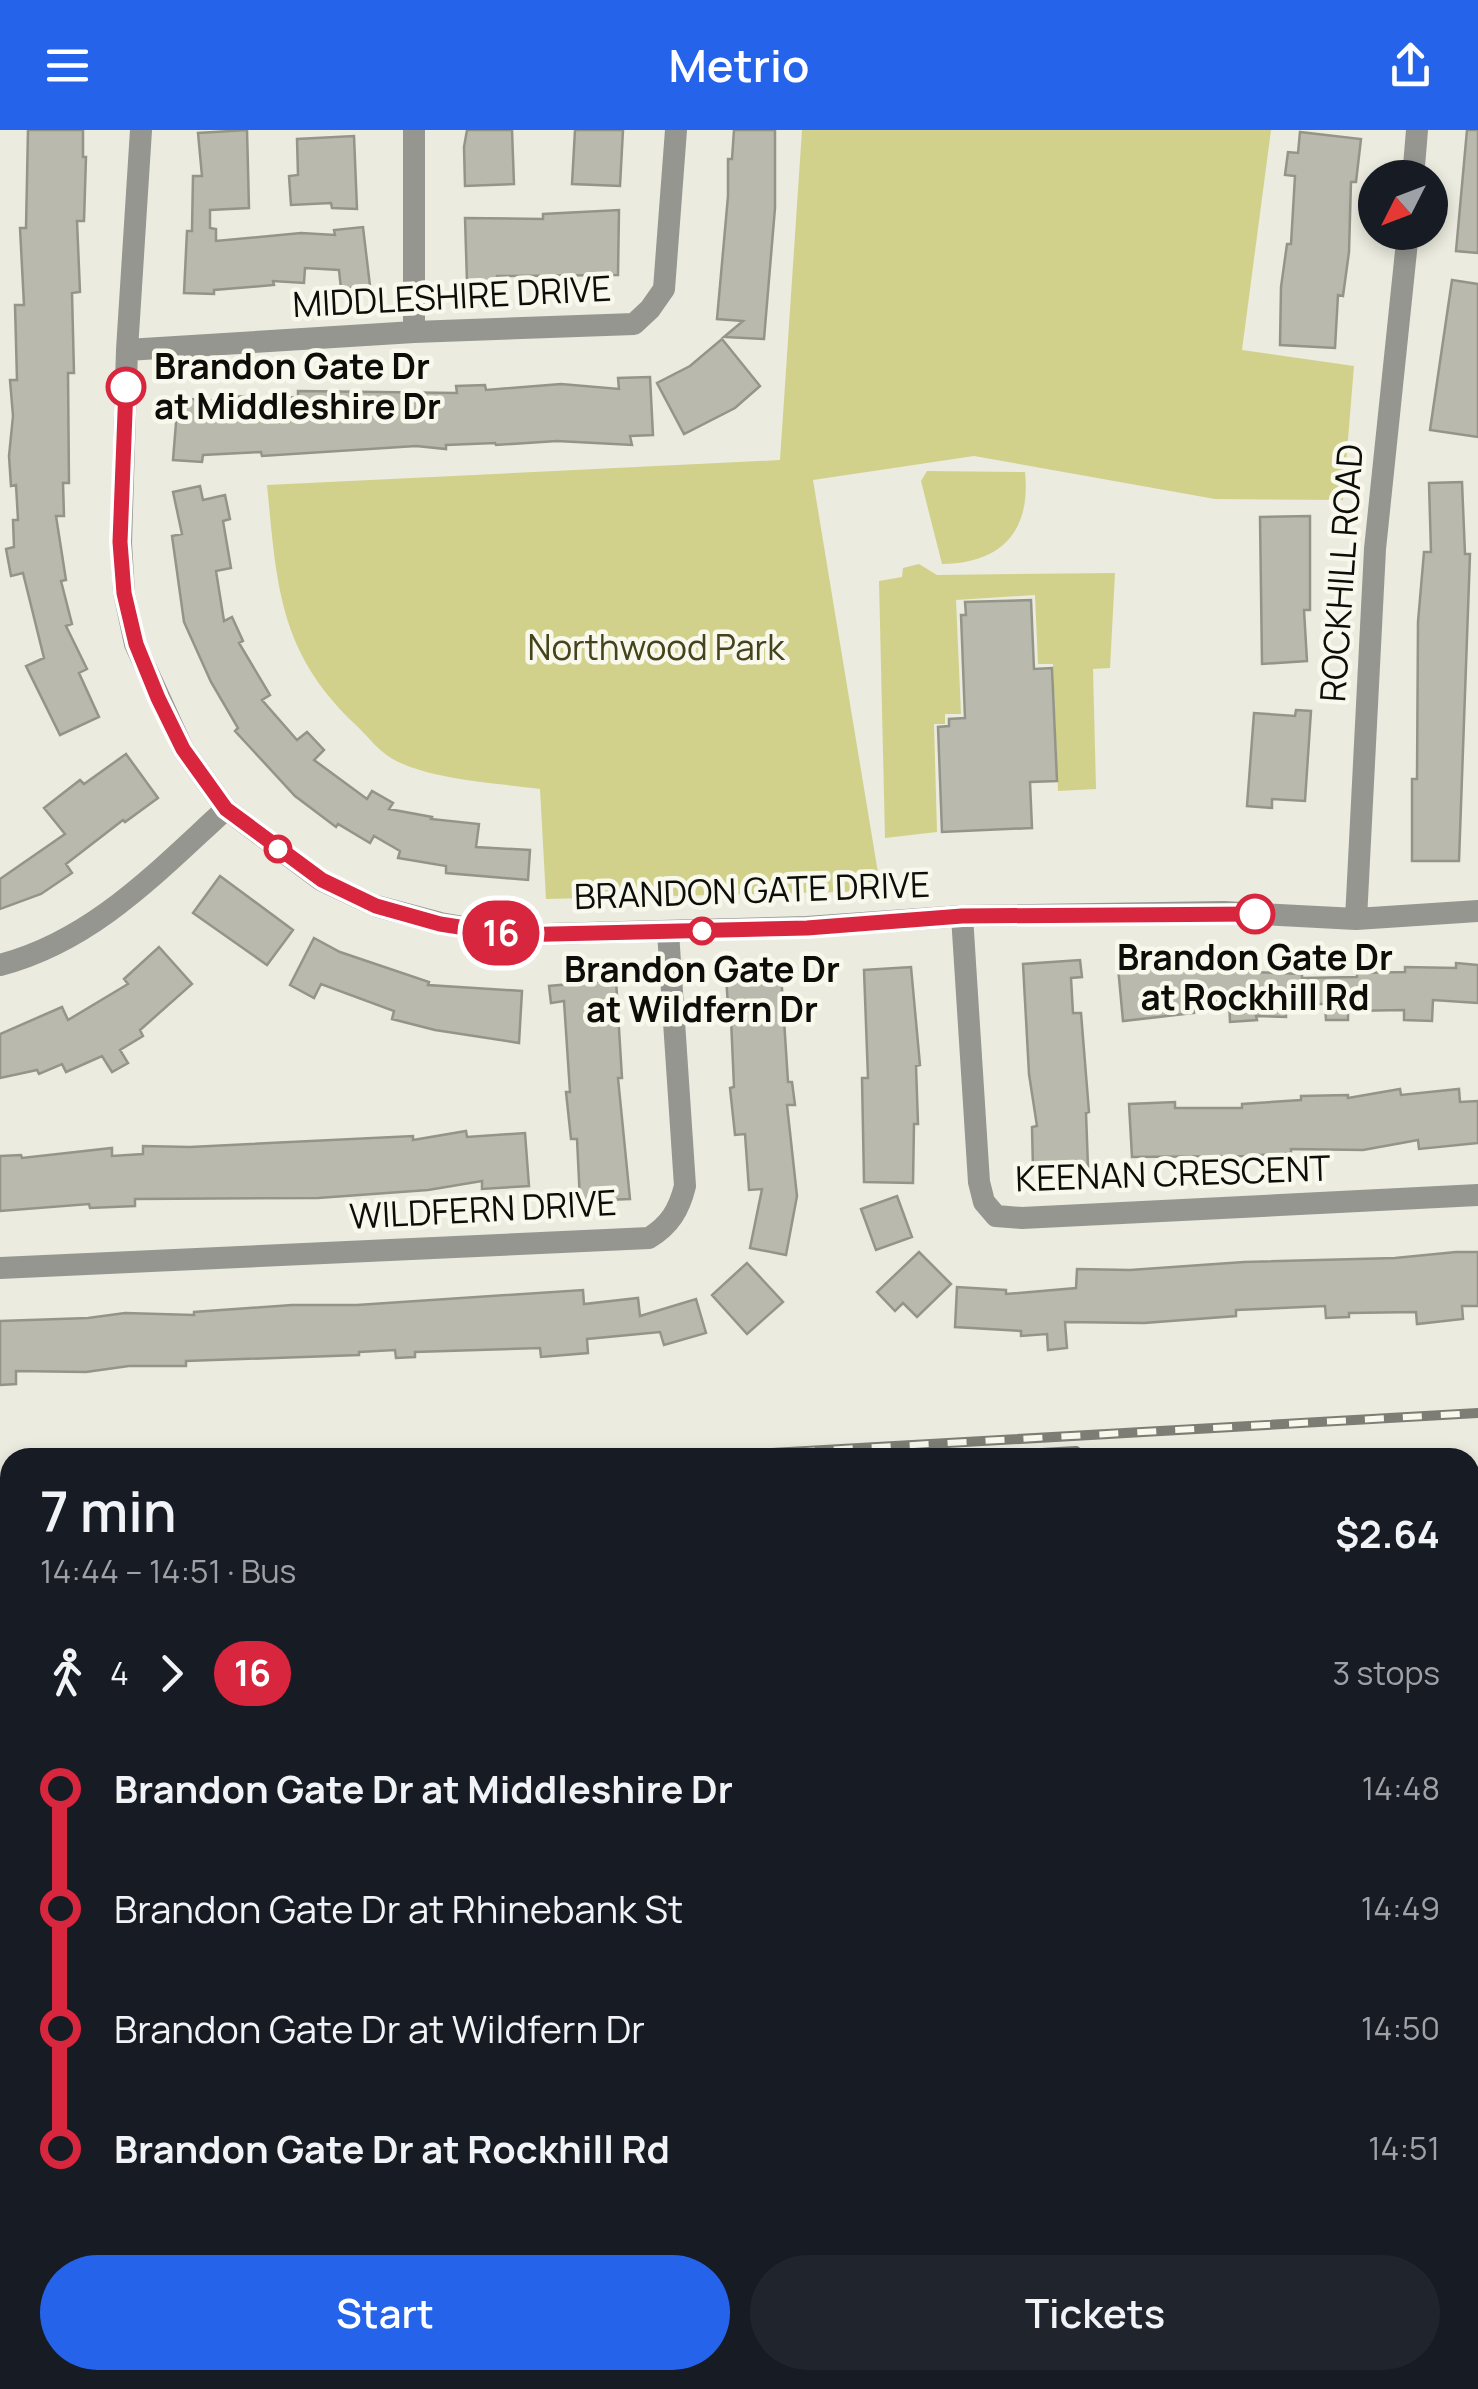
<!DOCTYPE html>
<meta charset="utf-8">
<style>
:root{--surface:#171b24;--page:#20242c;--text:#f1f3f6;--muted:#9ea1a6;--accent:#2563eb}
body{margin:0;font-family:Manrope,sans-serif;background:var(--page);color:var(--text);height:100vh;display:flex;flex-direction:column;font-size:38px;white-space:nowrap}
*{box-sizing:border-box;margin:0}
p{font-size:32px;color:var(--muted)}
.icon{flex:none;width:55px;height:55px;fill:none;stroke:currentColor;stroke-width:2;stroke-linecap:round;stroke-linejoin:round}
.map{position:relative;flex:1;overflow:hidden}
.drawer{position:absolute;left:0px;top:1318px;width:1480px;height:942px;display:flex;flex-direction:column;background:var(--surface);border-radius:30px 30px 0 0;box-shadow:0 5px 15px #0003}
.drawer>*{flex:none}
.badge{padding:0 20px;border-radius:32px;font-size:35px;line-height:65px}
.needle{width:65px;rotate:228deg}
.buttons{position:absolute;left:1358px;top:30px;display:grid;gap:20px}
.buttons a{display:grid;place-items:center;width:90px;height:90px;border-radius:50%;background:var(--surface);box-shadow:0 5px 15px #0003;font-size:50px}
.map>.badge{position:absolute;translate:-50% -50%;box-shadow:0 0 0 5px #fff}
.legs{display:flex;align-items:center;gap:15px;height:110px;padding:0 40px;font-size:32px}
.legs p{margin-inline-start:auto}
.headline{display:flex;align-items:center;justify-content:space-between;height:170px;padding:0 40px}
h1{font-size:55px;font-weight:600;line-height:75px}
.cta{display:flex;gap:20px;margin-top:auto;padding:20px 40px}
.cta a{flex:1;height:115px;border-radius:60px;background:var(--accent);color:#fff;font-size:40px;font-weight:600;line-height:115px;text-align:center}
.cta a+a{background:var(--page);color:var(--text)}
ul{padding:0 40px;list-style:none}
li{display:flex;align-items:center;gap:35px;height:120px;font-size:38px}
li i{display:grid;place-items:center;width:15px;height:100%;margin:0 12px;background:currentColor}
li i::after{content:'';width:25px;height:25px;margin:-12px;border:8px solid;border-radius:50%;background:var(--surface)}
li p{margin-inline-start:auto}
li:first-child i{background:linear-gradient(#0000 50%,currentColor 0)}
li:last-child i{background:linear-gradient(currentColor 50%,#0000 0)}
header{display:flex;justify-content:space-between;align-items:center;height:130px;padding:0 40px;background:var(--accent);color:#fff;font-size:45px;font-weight:600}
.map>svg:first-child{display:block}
.green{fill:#d1d18c}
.water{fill:#c3c164}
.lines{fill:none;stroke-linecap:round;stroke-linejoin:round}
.stream{stroke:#c3c164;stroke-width:6}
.building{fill:#b9b9ad;stroke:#949589;stroke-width:2.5}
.service{stroke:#959690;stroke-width:11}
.minor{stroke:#959690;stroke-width:22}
.rail-casing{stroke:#7d7d75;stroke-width:10}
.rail{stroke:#f8f9ec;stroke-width:6;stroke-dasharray:19;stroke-linecap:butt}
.line-1-casing{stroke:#fff;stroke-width:22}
.line-1{stroke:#d7263d;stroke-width:15}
.stop-1-dot{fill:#fff;stroke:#d7263d;stroke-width:5}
.labels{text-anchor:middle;stroke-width:9;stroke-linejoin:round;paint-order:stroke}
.street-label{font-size:35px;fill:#0d0d09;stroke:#f8f9ec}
.stop-label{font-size:35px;font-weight:bold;fill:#0d0d09;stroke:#f8f9ec}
.park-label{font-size:35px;fill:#44431c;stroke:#f8f9ec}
</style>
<header><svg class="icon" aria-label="menu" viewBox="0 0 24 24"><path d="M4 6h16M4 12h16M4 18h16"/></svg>Metrio<svg class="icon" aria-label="share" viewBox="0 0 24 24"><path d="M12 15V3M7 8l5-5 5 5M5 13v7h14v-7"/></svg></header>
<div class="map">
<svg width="1478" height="2259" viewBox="0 0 1478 2259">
<rect width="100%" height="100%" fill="#ebebdf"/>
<path class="green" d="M802 0H1271L1242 220 1354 236 1343 370 1215 369 974 326 813 350 881 761 546 769 540 659C498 653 428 650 391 628 379 621 368 607 358 597 278 523 277 455 267 355L780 330Z
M927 341 1025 342C1031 401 1002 433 942 434L921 351Z
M919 434 937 445 1115 443 1110 538 1093 539 1096 659 1058 661 1053 534H1038L1035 465 956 470 961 584H945V594H934L937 702 885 708 879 451 902 447 903 438Z
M1478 1423V2259H906L918 2250H1470V1424Z"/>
<path class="water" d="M1470 2233 1478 2235V2259H1425L1440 2250H1470Z"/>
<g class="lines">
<path class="stream" d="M1470 1897 1478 1886
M1183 2259 1186 2250"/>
</g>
<path class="building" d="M28 0H83V27H86L84 91H77L80 162 72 163 74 243H68L69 353H63L64 386H56L66 450 61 451 72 494 66 496 87 539 79 543 99 587 60 605 26 536 44 528 23 443 11 446 6 419 14 417 13 390H18L16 355 11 356 9 326 13 286 10 250H17L15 175H24L20 98H26Z
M247 0 249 78 210 80V98L216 99V111L301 103 335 105 334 100 363 97 370 156 341 159 339 140 305 138 304 153 273 151 274 155 214 160V164L184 163 187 101H192L193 46H202L198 3Z
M467 0H512L514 54 465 56 464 17Z
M575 0H623L620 56 572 54Z
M734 0H775V78L764 209 724 207 743 191 717 189 728 66V29H732Z
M1467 0H1478V123L1456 121Z
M1300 2 1361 9 1356 52H1351L1349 122 1343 166 1338 165 1335 218 1280 215 1281 157 1287 114H1291L1295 46 1285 45 1288 22 1298 23Z
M354 6 357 79 332 78 331 73 291 75 289 46 298 45 297 9Z
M619 80 618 145 497 146V151L467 152 465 88 543 89V84Z
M1452 150 1478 154V307L1430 300Z
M722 209 760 256 735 278 684 304 657 253 690 236Z
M650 247 653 305 630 306 632 315 557 311 496 315 495 313 446 315V319L416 316 262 326 261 322 203 325 202 332 173 330 178 268 216 271V268L247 266 248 270 298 267V261L457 263 456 256 485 255 486 260 561 254 619 259 618 248Z
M1462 352 1465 424H1470L1459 731H1412V649H1417L1418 492 1424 422H1431L1429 353Z
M200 356 203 370 225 365 230 389 223 391 231 438 216 441 224 491 232 487 243 511 239 513 270 565 262 570 297 610 307 602 324 620 314 630 367 669 372 661 393 673 389 679 432 687 431 689 479 694 476 717 530 720 528 750 446 743V736L398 728 400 721 374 706 370 713 338 694 336 697 295 666 235 601 238 598 211 552 184 492 172 406 182 404 173 362Z
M1310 386V480H1304L1307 531 1262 534 1260 387Z
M1031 470 1034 539 1052 538 1057 651 1030 652 1032 698 942 702 938 597 949 596V589L965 588 961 485H966L965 472Z
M1296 580 1311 581 1305 671 1272 669V678L1247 676 1254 583 1295 586Z
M126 624 158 668 125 692 123 690 66 734 72 743 41 764 0 779V749L65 704 44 678 80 650 84 654Z
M220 746 293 800 267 835 193 783Z
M314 808 340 822 429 852 428 855 522 861 519 913 435 900 392 889 394 881 321 854 314 868 290 855Z
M159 817 192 854 140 900 143 906 120 920 128 933 112 942 102 926 66 942 62 934 39 944 37 940 0 948V904L62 877 68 890 128 854 124 849Z
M1080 830 1082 847 1071 848 1073 883H1081L1089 982 1086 983 1088 1037 1033 1039 1032 997 1037 996 1029 944 1023 834Z
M1456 833 1478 835V873L1433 870 1432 891 1404 890V880L1348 881V890H1326L1325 874H1286V887L1256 886 1257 890 1230 892 1229 870 1192 873 1194 883 1123 891 1118 837 1160 834V840L1190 836 1191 841 1253 837V842L1302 844V848L1357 847V843L1405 842V837L1456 838Z
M911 837 920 935 916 936 918 994H914L913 1053 864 1052 862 948H868L864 840Z
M781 843 788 952H792L795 975H787L797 1066 786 1125 750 1118 762 1059 749 1060 745 1004 735 1005 730 958 734 957 731 889 729 890 726 847Z
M616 850 622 948H618L630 1069 580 1071 577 1009H571L566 962H570L564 871 551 873 549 856Z
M1400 959 1401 965 1459 959 1460 972 1478 971V1013L1419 1019 1418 1010 1363 1020 1291 1019V1023L1245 1026 1132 1027 1129 974 1175 972V978H1242V974L1301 970V966L1348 965V968Z
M466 1001 467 1007 525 1003 529 1056 482 1059V1051L428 1060 318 1068 135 1069V1076L90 1078 89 1074 0 1081V1026L21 1025 22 1028 112 1018V1026L143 1024V1016L190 1017 413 1006V1010Z
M897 1066 912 1107 876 1120 861 1079Z
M919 1122 951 1154 917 1187 903 1173 895 1181 877 1162Z
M1456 1122H1478V1176H1462L1463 1189 1417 1194 1416 1182 1349 1183V1187L1326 1188 1325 1176 1236 1180V1186L1144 1193 1065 1192 1067 1218 1048 1220 1047 1204 1021 1206V1201L955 1197 957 1157 1006 1160V1164L1076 1158 1077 1139 1130 1140 1244 1132 1395 1128Z
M747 1133 783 1172 747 1204 712 1165Z
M583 1160 584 1174 638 1168 640 1186 696 1169 706 1203 664 1215 660 1202 587 1209 588 1223 541 1227 540 1218 415 1222V1227L396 1228 395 1220 359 1222V1225L186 1231V1236H129L86 1242 16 1241V1254L0 1255V1191L88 1188 125 1183 194 1185V1182L292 1175H357Z"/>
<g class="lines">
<path class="service" d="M187 2250 188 2259
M251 2250 252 2259
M846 2259V2250"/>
<path class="minor" d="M141 0 127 220 121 413 124 463 135 514 183 619 226 679 321 750 376 776 440 793 511 805 807 797 962 786 1224 782 1356 789 1478 781
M414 0V202
M1413 48 1417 0
M127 220 414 202 634 194 650 179 664 159 676 0
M962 786 979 1052 984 1072 996 1086 1022 1088 1478 1065
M1356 789 1375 419 1408 102
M0 835C93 811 158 741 226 679
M0 1138 649 1108C670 1095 679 1080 685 1056L668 802
M79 2259V2250"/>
<defs>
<path id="rail" d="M682 1328 1478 1283
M956 1328 1076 1321
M0 1365H10"/>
</defs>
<use href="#rail" class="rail-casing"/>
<use href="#rail" class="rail"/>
</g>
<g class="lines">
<defs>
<path id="line-1" d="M126 257 120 412 124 463 136 514 158 568 183 619 226 679 322 750 376 776 440 794 511 805 807 798 962 786 1255 784"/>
</defs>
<use href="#line-1" class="line-1-casing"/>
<use href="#line-1" class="line-1"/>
</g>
<g class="stop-1-dot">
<circle cx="126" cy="257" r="18"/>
<circle cx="278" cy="719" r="12"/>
<circle cx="1255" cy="784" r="18"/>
<circle cx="702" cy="801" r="12"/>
</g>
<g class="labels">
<g class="street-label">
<text transform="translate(452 167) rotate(-3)" y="12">MIDDLESHIRE DRIVE</text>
<text transform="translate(1342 443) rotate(-86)" y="12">ROCKHILL ROAD</text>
<text transform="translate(752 761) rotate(-2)" y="12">BRANDON GATE DRIVE</text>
<text transform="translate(1173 1044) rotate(-2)" y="12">KEENAN CRESCENT</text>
<text transform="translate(483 1080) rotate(-3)" y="12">WILDFERN DRIVE</text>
</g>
<g class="stop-label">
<text x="154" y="249" text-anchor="start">Brandon Gate Dr<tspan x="154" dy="40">at Middleshire Dr</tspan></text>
<text x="1255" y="840">Brandon Gate Dr<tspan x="1255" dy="40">at Rockhill Rd</tspan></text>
<text x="702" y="852">Brandon Gate Dr<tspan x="702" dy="40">at Wildfern Dr</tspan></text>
</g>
<g class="park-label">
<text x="656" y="530">Northwood Park</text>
</g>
</g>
</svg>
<div class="buttons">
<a><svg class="needle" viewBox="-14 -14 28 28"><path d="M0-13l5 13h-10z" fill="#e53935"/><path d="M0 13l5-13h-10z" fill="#9ea1a6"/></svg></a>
</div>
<b class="badge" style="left:501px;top:803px;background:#d7263d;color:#fff">16</b>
<section class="drawer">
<div class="headline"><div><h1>7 min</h1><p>14:44 – 14:51 · Bus</p></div><b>$2.64</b></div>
<div class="legs"><svg class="icon" aria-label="walk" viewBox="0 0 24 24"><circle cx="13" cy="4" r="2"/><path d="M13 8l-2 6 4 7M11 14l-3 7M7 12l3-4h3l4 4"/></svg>4<svg class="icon" aria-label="forward" viewBox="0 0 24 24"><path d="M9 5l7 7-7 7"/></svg><b class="badge" style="background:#d7263d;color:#fff">16</b><p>3 stops</p></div>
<ul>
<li><i style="color:#d7263d"></i><b>Brandon Gate Dr at Middleshire Dr</b><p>14:48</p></li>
<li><i style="color:#d7263d"></i><span>Brandon Gate Dr at Rhinebank St</span><p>14:49</p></li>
<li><i style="color:#d7263d"></i><span>Brandon Gate Dr at Wildfern Dr</span><p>14:50</p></li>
<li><i style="color:#d7263d"></i><b>Brandon Gate Dr at Rockhill Rd</b><p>14:51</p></li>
</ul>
<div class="cta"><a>Start</a><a>Tickets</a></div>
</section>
</div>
